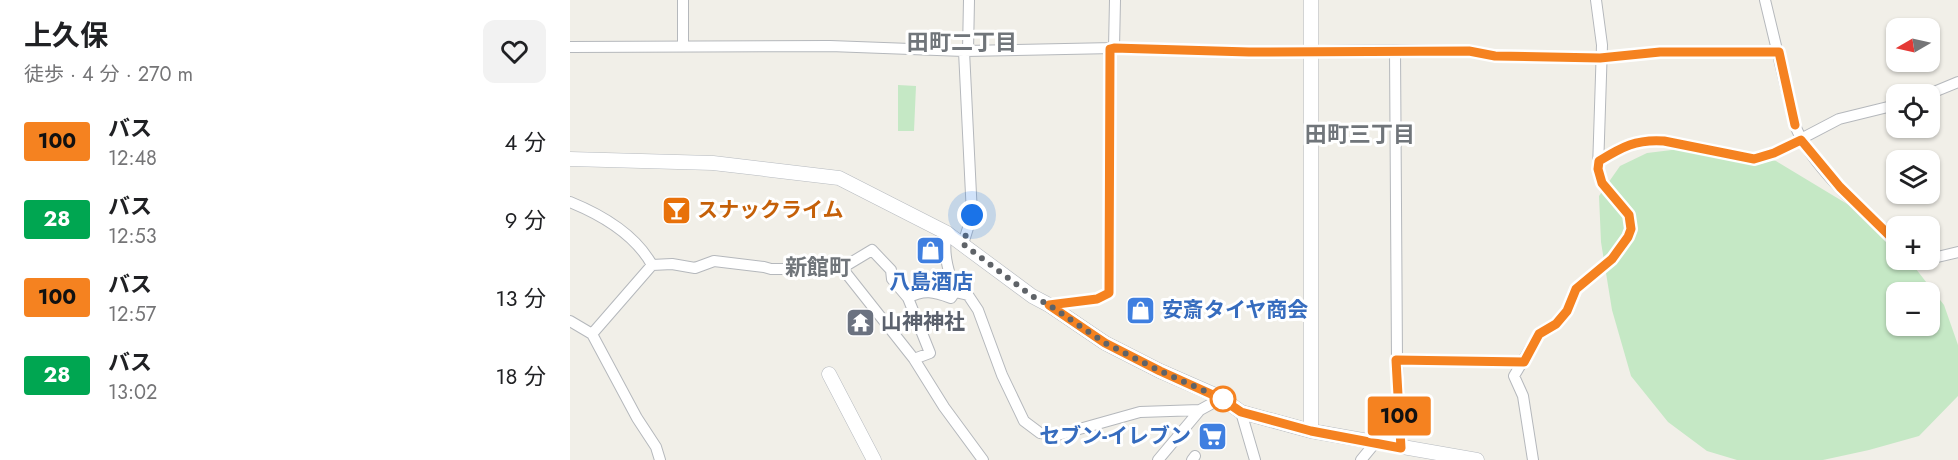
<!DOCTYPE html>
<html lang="ja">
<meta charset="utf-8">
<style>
:root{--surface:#fff;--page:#f2f2f2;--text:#202124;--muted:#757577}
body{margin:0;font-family:Jost,"Noto Sans JP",sans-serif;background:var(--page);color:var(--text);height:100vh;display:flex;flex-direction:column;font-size:22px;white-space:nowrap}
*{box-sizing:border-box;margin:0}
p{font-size:20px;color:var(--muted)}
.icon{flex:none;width:33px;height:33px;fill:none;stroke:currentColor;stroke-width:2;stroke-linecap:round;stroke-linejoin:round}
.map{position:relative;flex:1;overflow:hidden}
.panel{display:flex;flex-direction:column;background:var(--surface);width:570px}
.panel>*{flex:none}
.badge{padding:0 12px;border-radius:4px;font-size:21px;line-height:39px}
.needle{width:39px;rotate:261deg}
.fabs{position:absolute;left:1316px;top:18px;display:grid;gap:12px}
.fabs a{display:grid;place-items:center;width:54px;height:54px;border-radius:12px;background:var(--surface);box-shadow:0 2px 4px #0004;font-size:30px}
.you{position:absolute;width:30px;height:30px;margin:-15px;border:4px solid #fff;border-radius:50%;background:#1a73e8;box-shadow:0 0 0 9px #1a73e833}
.map>.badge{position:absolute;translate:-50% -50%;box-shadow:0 0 0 3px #fff}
.round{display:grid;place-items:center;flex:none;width:63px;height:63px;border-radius:12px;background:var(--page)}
.summary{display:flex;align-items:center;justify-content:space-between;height:102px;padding:0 24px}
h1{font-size:28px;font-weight:700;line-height:45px}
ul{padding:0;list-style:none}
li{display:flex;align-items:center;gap:18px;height:78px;padding:0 24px}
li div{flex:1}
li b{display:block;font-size:22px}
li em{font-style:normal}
li .badge{min-width:66px;font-weight:700;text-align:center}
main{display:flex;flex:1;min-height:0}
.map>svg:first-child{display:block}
.green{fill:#c5e8c5;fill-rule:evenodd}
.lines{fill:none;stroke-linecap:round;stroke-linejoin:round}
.street-casing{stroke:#b5b8bc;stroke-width:12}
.secondary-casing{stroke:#b6babf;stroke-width:15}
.street{stroke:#fff;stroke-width:10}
.secondary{stroke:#fff;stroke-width:14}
.line-casing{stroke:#fff;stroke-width:14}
.line{stroke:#f58220;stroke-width:9}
.walk{stroke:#5f6368;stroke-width:6;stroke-dasharray:0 10.8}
.stop-dot{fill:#fff;stroke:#f58220;stroke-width:3}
.labels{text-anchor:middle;stroke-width:6;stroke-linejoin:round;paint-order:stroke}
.food-label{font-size:21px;font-weight:bold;fill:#c56008;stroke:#fff;text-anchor:start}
.shop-label{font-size:21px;font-weight:bold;fill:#366cbe;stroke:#fff}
.worship-label{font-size:21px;font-weight:bold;fill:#5b616d;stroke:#fff;text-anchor:start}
.neighbourhood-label{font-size:22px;font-weight:bold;fill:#70757a;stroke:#fff}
</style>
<main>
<section class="panel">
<div class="summary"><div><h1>上久保</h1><p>徒歩 · 4 分 · 270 m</p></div><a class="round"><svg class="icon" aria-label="heart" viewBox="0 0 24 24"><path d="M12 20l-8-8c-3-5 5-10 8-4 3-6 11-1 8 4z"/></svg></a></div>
<ul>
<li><span class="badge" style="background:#f58220;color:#111">100</span><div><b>バス</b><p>12:48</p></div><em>4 分</em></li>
<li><span class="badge" style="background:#00a651;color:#fff">28</span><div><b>バス</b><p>12:53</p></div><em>9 分</em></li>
<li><span class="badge" style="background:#f58220;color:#111">100</span><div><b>バス</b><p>12:57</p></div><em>13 分</em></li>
<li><span class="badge" style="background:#00a651;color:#fff">28</span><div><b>バス</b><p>13:02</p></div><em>18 分</em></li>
</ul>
</section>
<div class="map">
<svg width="1388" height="460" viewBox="0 0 1388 460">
<rect width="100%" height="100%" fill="#f1efe8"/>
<path class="green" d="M328 85 346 86 344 131H328Z
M1143 145 1206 161 1312 225 1326 243V260H1339L1374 305 1388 345V396L1349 436 1299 450 1253 460H1167L1137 451 1098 422 1061 376 1042 310 1031 242 1029 196 1050 166 1077 153ZM1326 292H1359V326H1326Z"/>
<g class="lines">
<defs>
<path id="street" d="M1195 0 1225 125C1240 166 1294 211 1326 242
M0 47 260 46 394 51 544 48 679 52 825 50 899 51 925 56 1030 58 1090 52H1209
M113 47V0
M544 48 545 0
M825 50 827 360 831 448
M398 51 399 0
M1359 94 1388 82
M1029 161C1052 147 1066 139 1094 141L1184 159 1204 153 1269 119 1326 105
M0 202C32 215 65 234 82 265
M377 233C372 253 379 272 385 292
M393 244 402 215 394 51
M1359 259 1388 252
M385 292 398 295 408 310 432 375 454 421 470 433 488 435 570 412 630 410
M338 298 322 279 321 270 302 250 272 268 344 359 374 407 413 460
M479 305 527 299 539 293 540 49
M0 321 22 334 67 418 86 447 90 460
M22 334 82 265 102 264 125 268 144 261 194 267 201 269H231L230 264
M344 359 360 353 338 298C354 289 364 292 381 298L385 292
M827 360 954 362
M671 412 685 460
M588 460 630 410 652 398
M622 460 625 456
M791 460 805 443
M963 460 953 396 944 376 969 334 986 324 997 311 1006 289 1042 259 1058 237 1061 229 1059 215 1032 183 1028 169 1032 45 1026 0"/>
<path id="secondary" d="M0 159 143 163 269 178 377 233 462 296 479 305 535 343 590 371 652 398 671 412 741 431 907 460
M259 374 304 460
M741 431V0"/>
</defs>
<use href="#street" class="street-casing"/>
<use href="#secondary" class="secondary-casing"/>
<use href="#street" class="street"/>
<use href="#secondary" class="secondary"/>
</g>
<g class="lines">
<defs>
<path id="line" d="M1225 125 1209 52H1090L1030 58 925 56 899 51 679 52 544 48 540 49 539 293 527 299 479 305 535 343 590 371 652 399 671 412 741 431 831 448 826 360 954 362 969 334 986 324 997 311 1006 289 1042 259 1058 237 1061 229 1059 215 1032 183 1028 169 1029 161C1052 147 1066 139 1094 141L1184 159 1204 153 1231 140 1270 187 1326 242"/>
</defs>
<use href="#line" class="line-casing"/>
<use href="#line" class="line"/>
<path class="walk" d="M402 215 393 244 462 296 479 305 535 343 590 371 653 399"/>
</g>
<defs>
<symbol id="bar-square" viewBox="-11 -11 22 22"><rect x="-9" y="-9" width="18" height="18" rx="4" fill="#e8710a" stroke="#fff"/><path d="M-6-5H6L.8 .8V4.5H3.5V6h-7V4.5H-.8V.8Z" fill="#fff"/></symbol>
<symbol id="shop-square" viewBox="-11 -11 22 22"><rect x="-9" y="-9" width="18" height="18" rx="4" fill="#3f7fe0" stroke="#fff"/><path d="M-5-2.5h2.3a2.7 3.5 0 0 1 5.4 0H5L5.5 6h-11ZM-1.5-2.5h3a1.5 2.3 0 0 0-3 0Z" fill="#fff"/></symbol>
<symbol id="temple-square" viewBox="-11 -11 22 22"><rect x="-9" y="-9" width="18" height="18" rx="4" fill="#6b7280" stroke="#fff"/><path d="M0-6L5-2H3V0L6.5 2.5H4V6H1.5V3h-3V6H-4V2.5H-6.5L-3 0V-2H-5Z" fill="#fff"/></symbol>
<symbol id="supermarket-square" viewBox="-11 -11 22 22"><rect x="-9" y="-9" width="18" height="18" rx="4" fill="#3f7fe0" stroke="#fff"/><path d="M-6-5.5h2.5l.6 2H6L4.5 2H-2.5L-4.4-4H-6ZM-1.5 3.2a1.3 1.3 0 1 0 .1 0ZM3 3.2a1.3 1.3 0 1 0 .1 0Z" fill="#fff"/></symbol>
</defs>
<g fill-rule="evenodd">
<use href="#bar-square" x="90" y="194" width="33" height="33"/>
<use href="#shop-square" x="344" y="234" width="33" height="33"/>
<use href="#shop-square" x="554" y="294" width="33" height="33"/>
<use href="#temple-square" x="274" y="306" width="33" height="33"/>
<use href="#supermarket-square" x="626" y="420" width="33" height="33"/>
</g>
<circle class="stop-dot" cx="653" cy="399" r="12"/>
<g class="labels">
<g class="food-label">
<text x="127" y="217">スナックライム</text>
</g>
<g class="shop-label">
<text x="361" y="289">八島酒店</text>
<text x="592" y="317" text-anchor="start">安斎タイヤ商会</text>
<text x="621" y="443" text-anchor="end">セブン-イレブン</text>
</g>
<g class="worship-label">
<text x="311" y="329">山神神社</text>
</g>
<g class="neighbourhood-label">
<text x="392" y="50">田町二丁目</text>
<text x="790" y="142">田町三丁目</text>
<text x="248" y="275">新館町</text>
</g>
</g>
</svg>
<div class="fabs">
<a><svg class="needle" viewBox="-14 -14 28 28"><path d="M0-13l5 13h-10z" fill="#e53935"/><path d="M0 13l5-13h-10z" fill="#757577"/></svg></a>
<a><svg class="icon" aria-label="locate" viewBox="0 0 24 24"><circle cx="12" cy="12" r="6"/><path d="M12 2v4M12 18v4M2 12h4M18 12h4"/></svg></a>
<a><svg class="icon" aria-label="layers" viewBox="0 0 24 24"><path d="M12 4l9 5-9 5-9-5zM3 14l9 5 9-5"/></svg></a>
<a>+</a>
<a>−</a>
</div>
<div class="you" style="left:402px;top:215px"></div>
<b class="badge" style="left:829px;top:416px;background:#f58220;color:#111">100</b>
</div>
</main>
